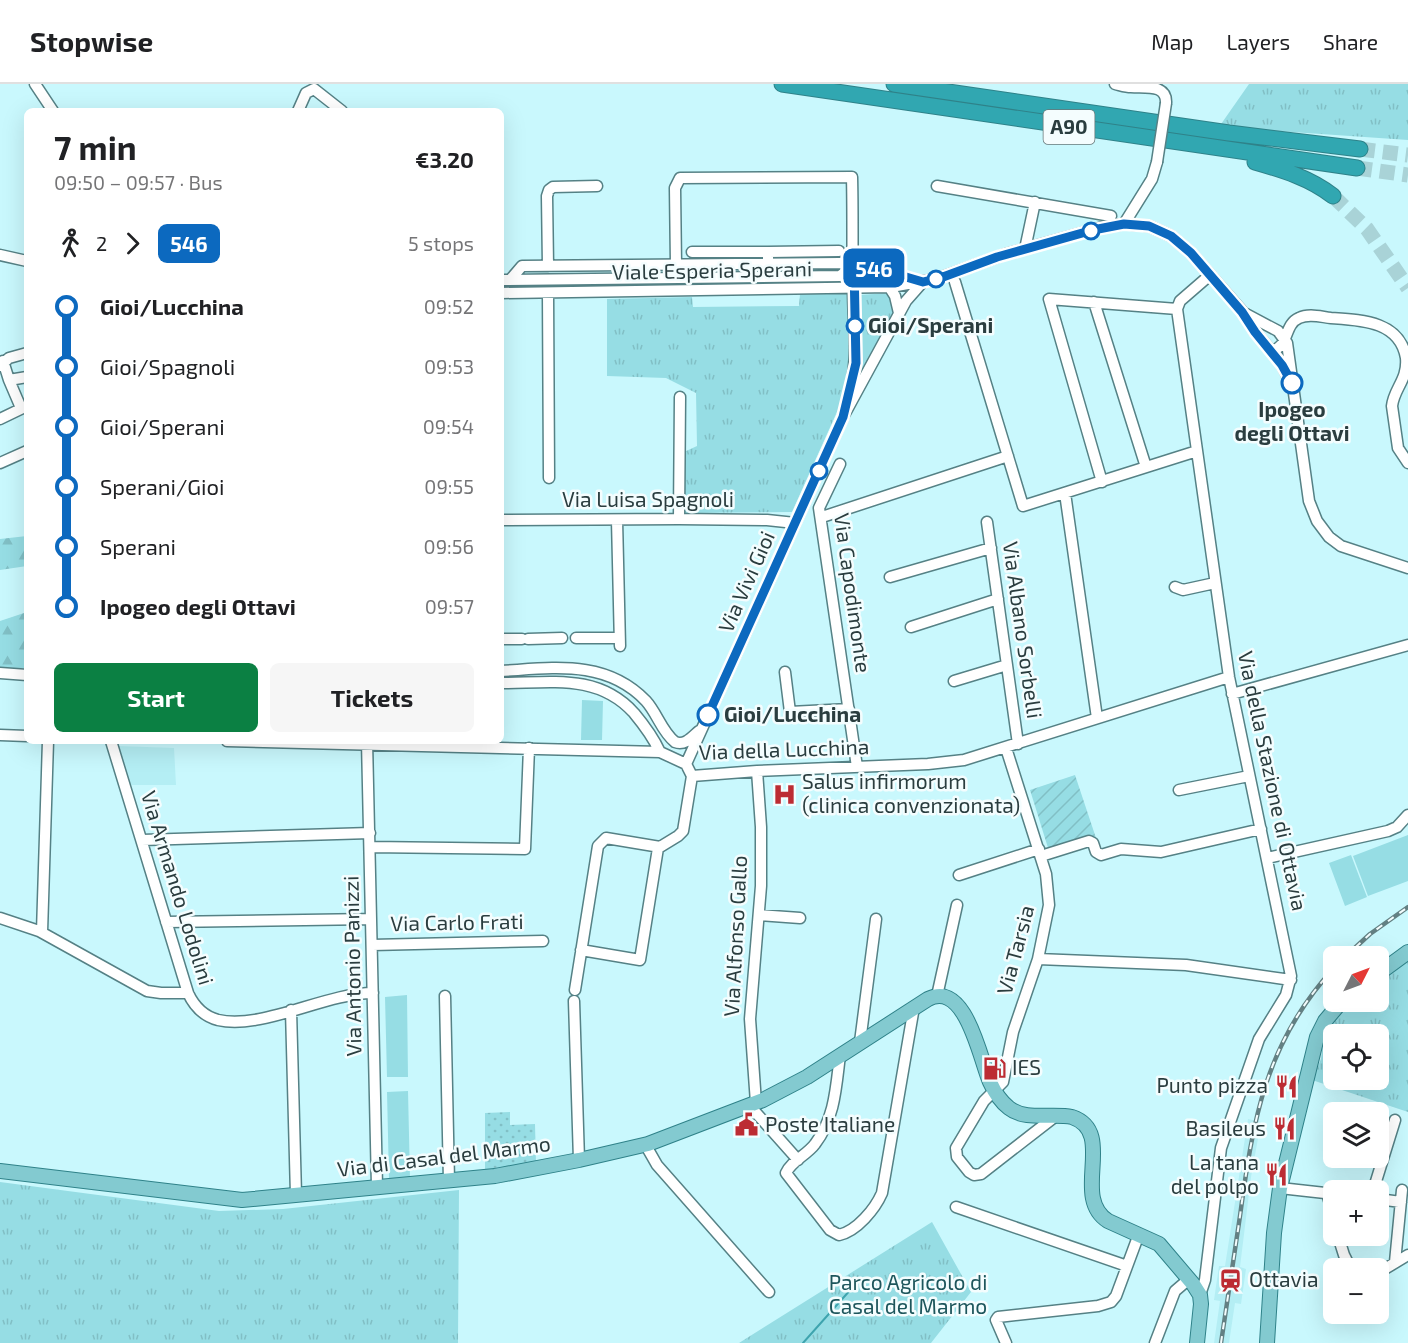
<!DOCTYPE html>
<meta charset="utf-8">
<style>
:root{--surface:#fff;--page:#f6f6f6;--text:#202124;--muted:#757577;--line:#e0e0e0;--accent:#0b8043}
body{margin:0;font-family:"Exo 2",sans-serif;background:var(--page);color:var(--text);height:100vh;display:flex;flex-direction:column;font-size:22px;white-space:nowrap}
*{box-sizing:border-box;margin:0}
p{font-size:20px;color:var(--muted)}
.icon{flex:none;width:33px;height:33px;fill:none;stroke:currentColor;stroke-width:2;stroke-linecap:round;stroke-linejoin:round}
.map{position:relative;flex:1;overflow:hidden}
.panel{position:absolute;left:24px;top:24px;width:480px;height:636px;display:flex;flex-direction:column;background:var(--surface);border-radius:9px;box-shadow:0 6px 24px #0002}
.panel>*{flex:none}
.badge{padding:0 12px;border-radius:9px;font-size:21px;line-height:39px}
.needle{width:39px;rotate:48deg}
.buttons{position:absolute;left:1323px;top:862px;display:grid;gap:12px}
.buttons a{display:grid;place-items:center;width:66px;height:66px;border-radius:9px;background:var(--surface);box-shadow:0 6px 24px #0002;font-size:30px}
.map>.badge{position:absolute;translate:-50% -50%;box-shadow:0 0 0 3px #fff}
.legs{display:flex;align-items:center;gap:9px;height:66px;padding:0 30px;font-size:20px}
.legs p{margin-inline-start:auto}
.headline{display:flex;align-items:center;justify-content:space-between;height:102px;padding:0 30px}
h1{font-size:33px;font-weight:700;line-height:45px}
.cta{display:flex;gap:12px;margin-top:auto;padding:12px 30px}
.cta a{flex:1;height:69px;border-radius:9px;background:var(--accent);color:#fff;font-size:24px;font-weight:700;line-height:69px;text-align:center}
.cta a+a{background:var(--page);color:var(--text)}
ul{padding:0 30px;list-style:none}
li{display:flex;align-items:center;gap:21px;height:60px;font-size:22px}
li i{display:grid;place-items:center;width:9px;height:100%;margin:0 8px;background:currentColor}
li i::after{content:'';width:15px;height:15px;margin:-8px;border:4px solid;border-radius:50%;background:var(--surface)}
li p{margin-inline-start:auto}
li:first-child i{background:linear-gradient(#0000 50%,currentColor 0)}
li:last-child i{background:linear-gradient(currentColor 50%,#0000 0)}
header{display:flex;align-items:center;gap:36px;box-sizing:border-box;height:84px;padding:0 30px;background:var(--surface);border-bottom:2px solid var(--line)}
header strong{font-size:28px}
nav{display:flex;gap:33px;margin-inline-start:auto;font-size:21px}
.map>svg:first-child{display:block}
.built{fill:#b4eef4}
.grass{fill:url(#grass-dots)}
.forest{fill:url(#forest-firs)}
.park{fill:url(#park-tufts);fill-rule:evenodd}
.garden{fill:url(#garden-furrows)}
.pitch{fill:#96dde4}
.lines{fill:none;stroke-linecap:round;stroke-linejoin:round}
.stream{stroke:#3ea4ae;stroke-width:2}
.highway-tunnel{stroke:#a9d3d7;stroke-width:15;stroke-dasharray:15 8;stroke-linecap:butt}
.minor-casing{stroke:#558185;stroke-width:13}
.major-casing{stroke:#2f8289;stroke-width:16}
.highway-casing{stroke:#2f8289;stroke-width:17}
.minor{stroke:#fff;stroke-width:10}
.major{stroke:#83cad0;stroke-width:14}
.highway{stroke:#31a7b1;stroke-width:15}
.rail-casing{stroke:#638083;stroke-width:4.5}
.rail{stroke:#f4fdfe;stroke-width:2;stroke-dasharray:7;stroke-linecap:butt}
.minor-bridge-casing{stroke:#558185;stroke-width:13;stroke-linecap:butt}
.minor-bridge{stroke:#fff;stroke-width:10}
.line-1-casing{stroke:#fff;stroke-width:14}
.line-1{stroke:#0c69bf;stroke-width:9}
.stop-1-dot{fill:#fff;stroke:#0c69bf;stroke-width:3}
.labels{text-anchor:middle;stroke-width:5;stroke-linejoin:round;paint-order:stroke}
.shield{fill:#f4fdfe;stroke:#677778;stroke-width:1.5}
.shield-label{font-size:20px;font-weight:bold;fill:#2a3d3f}
.street-label{font-size:21px;fill:#2a3d3f;stroke:#f4fdfe}
.stop-label{font-size:21px;font-weight:bold;fill:#2a3d3f;stroke:#f4fdfe;text-anchor:start}
.poi-label{font-size:21px;fill:#2a3d3f;stroke:#f4fdfe;text-anchor:start}
.park-label{font-size:21px;fill:#1d565c;stroke:#f4fdfe}
</style>
<header>
<strong>Stopwise</strong>
<nav><a>Map</a><a>Layers</a><a>Share</a></nav>
</header>
<div class="map">
<svg width="1408" height="1259" viewBox="0 0 1408 1259">
<defs>
<pattern id="grass-dots" width="8" height="8" patternUnits="userSpaceOnUse" patternTransform="scale(1.5)"><rect width="8" height="8" fill="#96dde4"/><path d="M2 2h.1M6 6h.1" fill="none" stroke="#81bfc5" stroke-width="1.8" stroke-linecap="round"/></pattern>
<pattern id="forest-firs" width="22" height="20" patternUnits="userSpaceOnUse" patternTransform="scale(1.5)"><rect width="22" height="20" fill="#96dde4"/><path d="M5 1l3.5 6h-7zM16 11l3.5 6h-7z" fill="#81bfc5"/></pattern>
<pattern id="park-tufts" width="24" height="20" patternUnits="userSpaceOnUse" patternTransform="scale(1.5)"><rect width="24" height="20" fill="#96dde4"/><path d="M3 7l-1-3M5 7V3M7 7l1-3M15 17l-1-3M17 17v-4M19 17l1-3" fill="none" stroke="#81bfc5"/></pattern>
<pattern id="garden-furrows" width="10" height="10" patternUnits="userSpaceOnUse" patternTransform="scale(1.5)"><rect width="10" height="10" fill="#96dde4"/><path d="M-1 1l2-2M0 10L10 0M9 11l2-2" fill="none" stroke="#81bfc5"/></pattern>
</defs>
<rect width="100%" height="100%" fill="#c9f8fd"/>
<path class="built" d="M118 662 174 664 176 701H128Z
M1248 1035 1261 1038 1251 1093 1240 1183 1246 1185 1241 1220 1235 1219 1229 1259H1214L1220 1217 1214 1216 1219 1182H1225Z"/>
<path class="grass" d="M510 1028V1041L535 1040 536 1080 485 1089V1029Z"/>
<path class="forest" d="M27 452V482L0 486V455Z
M27 528V584H0V537Z"/>
<path class="park" d="M1249 0H1408V56L1219 43Z
M889 209 895 226 866 287H859L862 267 859 211Z
M800 210H847L853 267 845 310 792 428 683 429 684 368 697 362 696 309 666 294 607 292V215L692 213 693 223 799 222Z
M1408 877V1028L1312 996 1321 975 1324 951 1336 930 1352 918H1378L1379 899ZM1334 951H1378V996H1334Z
M0 1098 219 1127 283 1125 459 1106 458 1259H0Z
M932 1138 971 1208 931 1259H739Z"/>
<path class="garden" d="M1075 691 1096 754 1049 767 1030 706Z"/>
<path class="pitch" d="M582 616 603 617 602 656H581Z
M1408 751V797L1368 812 1353 772Z
M1351 771 1367 813 1345 822 1329 779Z
M407 911 408 993H387L385 913Z
M408 1007 410 1095H389L387 1008Z"/>
<g class="lines">
<path class="stream" d="M803 1259 860 1195"/>
<path class="highway-tunnel" d="M1360 65 1408 71
M1357 84 1408 91
M1333 112 1367 145 1408 204"/>
<defs>
<path id="minor" d="M35 0 53 27
M1115 0C1120 1 1125 3 1131 3 1146 4 1167 0 1166 19
M298 27 306 9 314 5 342 27
M937 102 1111 132
M1124 140 1152 95 1157 78
M1025 165 1035 118
M692 168H768V180
M768 168 839 167
M0 171 27 177
M676 181 675 104 680 94 852 93C853 130 852 167 853 204 853 248 860 274 847 318
M548 182 547 112 549 106 553 103 597 102
M878 185 895 212 899 229
M501 196 840 192 853 182
M510 196 522 182 840 179 875 184 917 197
M955 198 1023 422 1197 367
M501 209 891 203 936 195 1006 170 1103 143 1124 140 1149 142 1171 152 1191 169 1242 227 1255 248 1280 277 1291 299
M548 209 549 394
M1094 218 1146 383
M1244 229 1278 247 1287 259 1309 417 1317 437 1329 453 1341 462 1408 484
M1271 267C1290 263 1283 241 1299 234 1309 229 1321 233 1331 234 1361 236 1400 237 1406 274 1408 296 1394 304 1392 322L1398 364 1408 379
M3 277 9 296 27 293
M0 282 9 274 27 269
M9 296 21 324
M0 335 27 322
M0 379 27 367
M840 380 819 424 857 683
M1102 398 1049 215 1177 225
M1065 409 1097 634
M822 433 1008 372
M679 435 680 313
M501 436 679 435 767 436 795 439
M617 436 620 562
M987 438 1018 660
M890 493 991 464
M1175 503 1183 506 1215 499
M911 543 998 515
M576 554H619
M501 555H522
M528 555 562 554
M501 587C553 584 606 575 646 617 657 629 662 648 675 658 685 662 692 653 699 647
M785 588 790 628 849 625
M0 589 27 591
M954 597 1007 581
M501 599C550 599 598 589 634 629 644 641 653 653 660 668
M1232 610 1408 561
M0 651 27 652
M111 657 188 909C194 922 203 932 218 936 263 946 325 909 373 909
M227 657 660 668 686 680 692 692 683 747 678 752 660 763 606 754 598 762 575 906
M367 657 377 1103
M1006 664 1046 790 1049 821 1038 875 1013 948 1003 998 984 1017 956 1064 957 1073 969 1088 974 1091 981 1090 1057 1031
M686 680 843 333 906 217 921 200
M692 692 757 687 928 680 964 676 1229 593
M1179 706 1249 692
M142 756 370 749
M370 763 525 765 529 664
M1041 772 1089 757 1093 759 1096 768 1101 771 1121 765 1161 768 1261 745
M1267 774 1388 747 1397 743 1408 731
M959 791 1039 765
M759 831 800 834
M0 834 39 847 147 907 161 909H188
M166 838 371 835
M42 848 48 657
M372 861 543 857
M581 866 640 876 658 764
M1038 875 1186 881 1291 896
M445 912 449 1097
M937 912 957 821
M574 917 579 1076
M291 926 296 1111
M860 958 876 835
M840 971C836 1003 835 1034 815 1060 807 1071 791 1077 786 1089L830 1146 839 1151C857 1147 875 1125 882 1109L914 923
M756 1019 750 935 761 802V743L757 687
M749 1021 798 1076
M645 1060 657 1081 769 1208
M1280 1104 1334 1110
M1373 1107 1395 1036
M1327 1109 1334 1134
M1378 1115 1401 1118
M956 1123 1127 1182
M1338 1152 1344 1171 1351 1185
M1395 1178 1402 1106
M1378 1189 1408 1171
M1200 1211 1205 1196 1221 1064 1259 955 1286 911 1291 892 1229 593 1177 225 1180 217 1210 191
M1006 1259 996 1236 998 1233 1098 1222 1111 1218 1116 1212 1139 1150
M1155 1259 1175 1207 1189 1195"/>
<path id="major" d="M1378 890 1408 868
M0 1087 242 1116 495 1092 579 1076 648 1060 763 1016 807 993 928 915C966 896 980 975 990 998 994 1007 1000 1017 1009 1024 1025 1037 1053 1029 1072 1033 1117 1048 1070 1113 1108 1137L1159 1160 1193 1200 1200 1211 1201 1220 1197 1259
M1267 1259 1274 1149 1280 1104 1317 953 1325 937 1341 918"/>
<path id="highway" d="M782 0 1357 84
M894 0 1229 49 1360 65
M1255 78C1283 86 1310 94 1333 112"/>
</defs>
<use href="#minor" class="minor-casing"/>
<use href="#major" class="major-casing"/>
<use href="#highway" class="highway-casing"/>
<use href="#minor" class="minor"/>
<use href="#major" class="major"/>
<use href="#highway" class="highway"/>
<defs>
<path id="rail" d="M1345 873 1370 850 1408 823
M1221 1259C1227 1217 1234 1174 1240 1132 1253 1036 1265 959 1334 884"/>
</defs>
<use href="#rail" class="rail-casing"/>
<use href="#rail" class="rail"/>
<defs>
<path id="minor-bridge" d="M1157 78 1166 19"/>
</defs>
<use href="#minor-bridge" class="minor-bridge-casing"/>
<use href="#minor-bridge" class="minor-bridge"/>
</g>
<g class="lines">
<defs>
<path id="line-1" d="M708 631 843 333 856 279 854 182 872 183 923 198 943 193 997 173 1093 146 1124 140 1149 142 1171 152 1191 169 1242 228 1255 248 1282 281 1292 299"/>
</defs>
<use href="#line-1" class="line-1-casing"/>
<use href="#line-1" class="line-1"/>
</g>
<defs>
<symbol id="hospital-bare" viewBox="-9 -9 18 18"><path d="M-5-5h3v3.5h4V-5h3V5h-3V1.5h-4V5h-3Z" fill="#bc2c33" stroke="#f4fdfe" stroke-width="2.5" paint-order="stroke"/></symbol>
<symbol id="fuel-bare" viewBox="-9 -9 18 18"><path d="M-5.5-6h7V0h2V4h1.3V-2.5L3-4.5l.8-.8L6-3V5H2.5V1h-1V6h-7ZM-4.2-4.7v3.2H.2V-4.7Z" fill="#bc2c33" stroke="#f4fdfe" stroke-width="2.5" paint-order="stroke"/></symbol>
<symbol id="restaurant-bare" viewBox="-9 -9 18 18"><path d="M-5-6h1v4h1v-4h1v4h1v-4h1v5L-1.5 .5V6h-2V.5L-5-1ZM5-6V6H3V1.5H1.5Q1.5-4 5-6Z" fill="#bc2c33" stroke="#f4fdfe" stroke-width="2.5" paint-order="stroke"/></symbol>
<symbol id="civic-bare" viewBox="-9 -9 18 18"><path d="M-.6-6.5H3V-4.5H.6V-3L4-1V1h2V6H-6V1h2V-1L-.6-3ZM-1.2 2.5V6h2.4V2.5Z" fill="#bc2c33" stroke="#f4fdfe" stroke-width="2.5" paint-order="stroke"/></symbol>
<symbol id="station-bare" viewBox="-9 -9 18 18"><path d="M-3-6H3Q5-6 5-4V2Q5 4 3 4L4.5 6H3L1.5 4h-3L-3 6H-4.5L-3 4Q-5 4-5 2V-4Q-5-6-3-6ZM-3.5-4v3h7v-3ZM-3.5 1v1.5H-2V1ZM2 1v1.5H3.5V1Z" fill="#bc2c33" stroke="#f4fdfe" stroke-width="2.5" paint-order="stroke"/></symbol>
</defs>
<g fill-rule="evenodd">
<use href="#hospital-bare" x="768" y="694" width="33" height="33"/>
<use href="#fuel-bare" x="978" y="968" width="33" height="33"/>
<use href="#restaurant-bare" x="1270" y="986" width="33" height="33"/>
<use href="#civic-bare" x="730" y="1024" width="33" height="33"/>
<use href="#restaurant-bare" x="1268" y="1028" width="33" height="33"/>
<use href="#restaurant-bare" x="1260" y="1074" width="33" height="33"/>
<use href="#station-bare" x="1214" y="1180" width="33" height="33"/>
</g>
<g class="stop-1-dot">
<circle cx="1091" cy="147" r="8"/>
<circle cx="936" cy="195" r="8"/>
<circle cx="855" cy="242" r="8"/>
<circle cx="1292" cy="299" r="10"/>
<circle cx="819" cy="387" r="8"/>
<circle cx="708" cy="631" r="10"/>
</g>
<g class="labels">
<rect class="shield" x="1043.5" y="26" width="51" height="34" rx="4.5"/>
<g class="shield-label">
<text x="1069" y="50">A90</text>
</g>
<g class="street-label">
<text transform="translate(712 187) rotate(-1)" y="7">Viale Esperia Sperani</text>
<text x="648" y="423">Via Luisa Spagnoli</text>
<text transform="translate(747 498) rotate(-66)" y="7">Via Vivi Gioi</text>
<text transform="translate(852 509) rotate(82)" y="7">Via Capodimonte</text>
<text transform="translate(1022 546) rotate(82)" y="7">Via Albano Sorbelli</text>
<text transform="translate(784 666) rotate(-2)" y="7">Via della Lucchina</text>
<text transform="translate(1272 697) rotate(78)" y="7">Via della Stazione di Ottavia</text>
<text transform="translate(177 804) rotate(73)" y="7">Via Armando Lodolini</text>
<text transform="translate(457 839) rotate(-1)" y="7">Via Carlo Frati</text>
<text transform="translate(736 852) rotate(-87)" y="7">Via Alfonso Gallo</text>
<text transform="translate(1016 866) rotate(-75)" y="7">Via Tarsia</text>
<text transform="translate(353 882) rotate(-91)" y="7">Via Antonio Panizzi</text>
<text transform="translate(444 1073) rotate(-7)" y="7">Via di Casal del Marmo</text>
</g>
<g class="stop-label">
<text x="868" y="249">Gioi/Sperani</text>
<text x="1292" y="333" text-anchor="middle">Ipogeo<tspan x="1292" dy="24">degli Ottavi</tspan></text>
<text x="724" y="638">Gioi/Lucchina</text>
</g>
<g class="poi-label">
<text x="802" y="705">Salus infirmorum<tspan x="802" dy="24">(clinica convenzionata)</tspan></text>
<text x="1012" y="991">IES</text>
<text x="1268" y="1009" text-anchor="end">Punto pizza</text>
<text x="765" y="1048">Poste Italiane</text>
<text x="1266" y="1052" text-anchor="end">Basileus</text>
<text x="1259" y="1086" text-anchor="end">La tana<tspan x="1259" dy="24">del polpo</tspan></text>
<text x="1249" y="1203">Ottavia</text>
</g>
<g class="park-label">
<text x="908" y="1206">Parco Agricolo di<tspan x="908" dy="24">Casal del Marmo</tspan></text>
</g>
</g>
</svg>
<div class="buttons">
<a><svg class="needle" viewBox="-14 -14 28 28"><path d="M0-13l5 13h-10z" fill="#e53935"/><path d="M0 13l5-13h-10z" fill="#757577"/></svg></a>
<a><svg class="icon" aria-label="locate" viewBox="0 0 24 24"><circle cx="12" cy="12" r="6"/><path d="M12 2v4M12 18v4M2 12h4M18 12h4"/></svg></a>
<a><svg class="icon" aria-label="layers" viewBox="0 0 24 24"><path d="M12 4l9 5-9 5-9-5zM3 14l9 5 9-5"/></svg></a>
<a>+</a>
<a>−</a>
</div>
<b class="badge" style="left:874px;top:184px;background:#0c69bf;color:#fff">546</b>
<section class="panel">
<div class="headline"><div><h1>7 min</h1><p>09:50 – 09:57 · Bus</p></div><b>€3.20</b></div>
<div class="legs"><svg class="icon" aria-label="walk" viewBox="0 0 24 24"><circle cx="13" cy="4" r="2"/><path d="M13 8l-2 6 4 7M11 14l-3 7M7 12l3-4h3l4 4"/></svg>2<svg class="icon" aria-label="forward" viewBox="0 0 24 24"><path d="M9 5l7 7-7 7"/></svg><b class="badge" style="background:#0c69bf;color:#fff">546</b><p>5 stops</p></div>
<ul>
<li><i style="color:#0c69bf"></i><b>Gioi/Lucchina</b><p>09:52</p></li>
<li><i style="color:#0c69bf"></i><span>Gioi/Spagnoli</span><p>09:53</p></li>
<li><i style="color:#0c69bf"></i><span>Gioi/Sperani</span><p>09:54</p></li>
<li><i style="color:#0c69bf"></i><span>Sperani/Gioi</span><p>09:55</p></li>
<li><i style="color:#0c69bf"></i><span>Sperani</span><p>09:56</p></li>
<li><i style="color:#0c69bf"></i><b>Ipogeo degli Ottavi</b><p>09:57</p></li>
</ul>
<div class="cta"><a>Start</a><a>Tickets</a></div>
</section>
</div>
